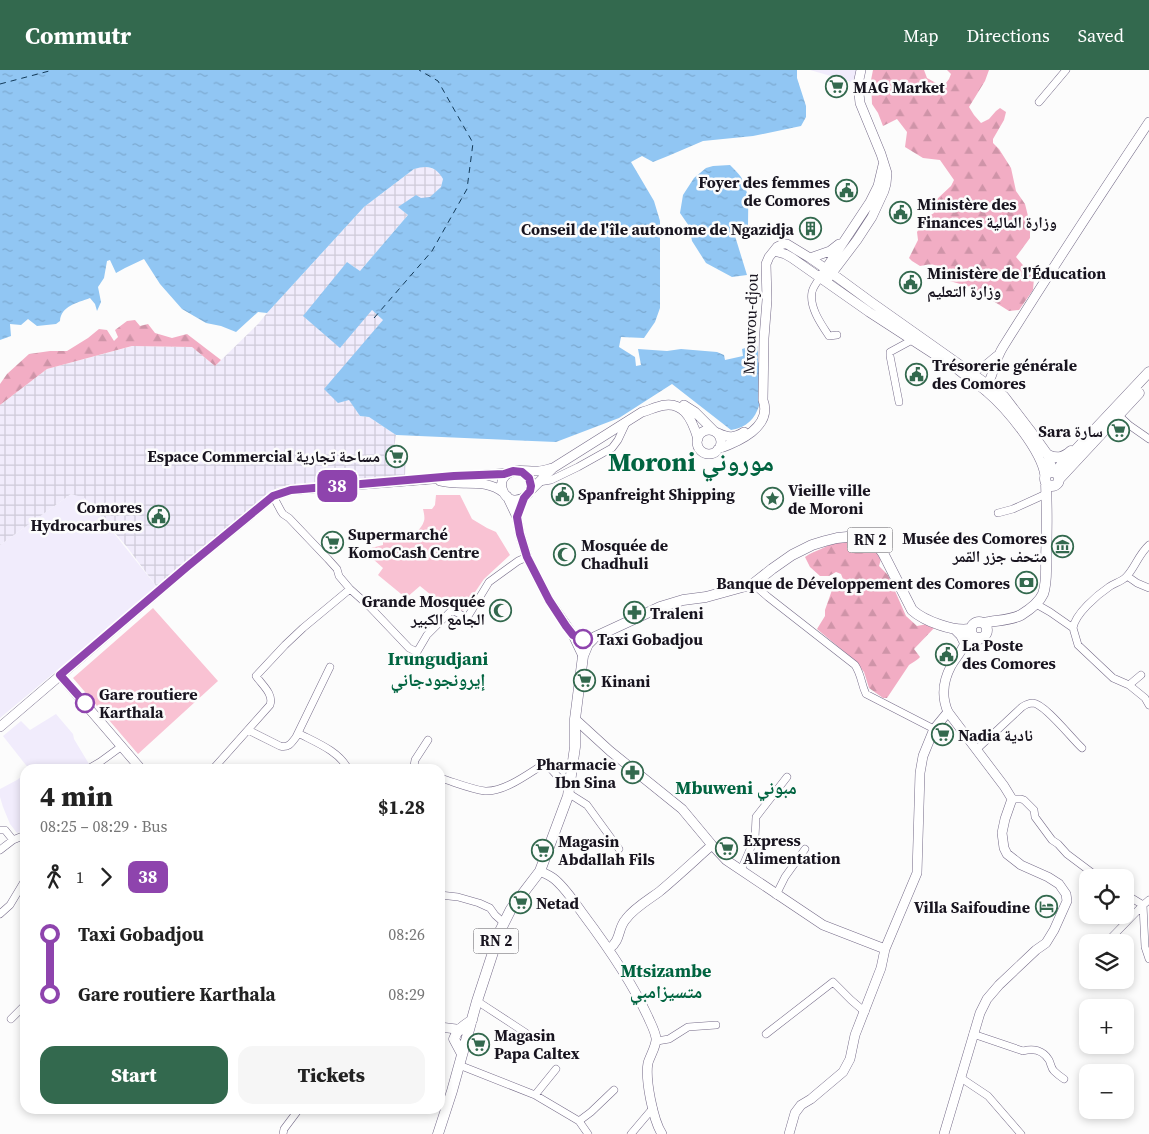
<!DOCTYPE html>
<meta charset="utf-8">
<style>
:root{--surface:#fff;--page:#f6f6f6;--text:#222;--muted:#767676;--accent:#33694e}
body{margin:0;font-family:"Source Serif 4","Noto Naskh Arabic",serif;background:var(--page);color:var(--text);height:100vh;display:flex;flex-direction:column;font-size:19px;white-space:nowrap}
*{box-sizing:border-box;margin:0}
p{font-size:16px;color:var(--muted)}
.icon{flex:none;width:28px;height:28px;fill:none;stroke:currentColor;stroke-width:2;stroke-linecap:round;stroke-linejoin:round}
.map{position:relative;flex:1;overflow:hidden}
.details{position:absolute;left:20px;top:694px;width:425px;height:350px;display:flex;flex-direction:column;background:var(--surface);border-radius:15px;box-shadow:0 2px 8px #0003}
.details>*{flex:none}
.badge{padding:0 10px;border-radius:8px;font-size:18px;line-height:32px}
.fabs{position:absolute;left:1079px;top:799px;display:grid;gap:10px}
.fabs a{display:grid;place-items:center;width:55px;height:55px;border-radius:10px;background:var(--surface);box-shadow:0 2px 8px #0003;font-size:25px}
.map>.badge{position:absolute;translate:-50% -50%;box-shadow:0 0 0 2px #fff}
.legs{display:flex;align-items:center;gap:8px;height:55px;padding:0 20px;font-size:16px}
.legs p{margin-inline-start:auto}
.headline{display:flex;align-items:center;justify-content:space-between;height:85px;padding:0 20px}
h1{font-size:28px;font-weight:800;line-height:38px}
.action{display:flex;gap:10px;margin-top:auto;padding:10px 20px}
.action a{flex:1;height:58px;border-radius:15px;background:var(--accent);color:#fff;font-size:20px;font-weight:800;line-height:58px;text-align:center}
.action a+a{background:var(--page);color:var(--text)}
ul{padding:0 20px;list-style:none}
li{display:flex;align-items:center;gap:18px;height:60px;font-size:19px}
li i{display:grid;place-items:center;width:8px;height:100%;margin:0 6px;background:currentColor}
li i::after{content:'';width:12px;height:12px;margin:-6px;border:4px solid;border-radius:50%;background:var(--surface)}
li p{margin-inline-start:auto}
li:first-child i{background:linear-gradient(#0000 50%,currentColor 0)}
li:last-child i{background:linear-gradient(currentColor 50%,#0000 0)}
header{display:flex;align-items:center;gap:30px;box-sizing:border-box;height:70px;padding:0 25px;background:var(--accent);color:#fff}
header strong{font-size:24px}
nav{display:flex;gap:28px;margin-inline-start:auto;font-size:18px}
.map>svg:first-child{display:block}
.built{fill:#f1ecfc}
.industrial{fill:url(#industrial-grid)}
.green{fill:#f9c2d3}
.forest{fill:url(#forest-firs)}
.water{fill:url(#water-ripples)}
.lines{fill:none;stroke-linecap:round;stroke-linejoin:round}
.ferry{stroke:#133a59;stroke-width:1;stroke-dasharray:6 5;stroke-linecap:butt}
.minor-casing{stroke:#756b88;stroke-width:8}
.tertiary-casing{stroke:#756b88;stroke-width:10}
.secondary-casing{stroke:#756b88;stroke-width:10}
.primary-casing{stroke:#756b88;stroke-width:11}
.minor{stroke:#fff;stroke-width:7}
.tertiary{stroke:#fff;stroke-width:9}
.secondary{stroke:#fff;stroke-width:9}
.primary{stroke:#fff;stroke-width:10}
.line-1-casing{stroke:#fff;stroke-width:11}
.line-1{stroke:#8e44ad;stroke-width:8}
.stop-1-dot{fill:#fff;stroke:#8e44ad;stroke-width:2.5}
.labels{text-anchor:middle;stroke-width:5;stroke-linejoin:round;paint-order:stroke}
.shield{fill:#fcfcfc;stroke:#5c5a61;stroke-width:1}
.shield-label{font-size:15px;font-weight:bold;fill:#18141f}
.poi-label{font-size:16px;font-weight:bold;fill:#18141f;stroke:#fcfcfc;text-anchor:start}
.street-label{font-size:16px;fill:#18141f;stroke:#fcfcfc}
.stop-label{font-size:16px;font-weight:bold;fill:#18141f;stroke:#fcfcfc;text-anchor:start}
.neighbourhood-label{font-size:18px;font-weight:bold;fill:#006440;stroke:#fcfcfc}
.town-label{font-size:26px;font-weight:bold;fill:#006440;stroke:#fcfcfc}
</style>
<header>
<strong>Commutr</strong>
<nav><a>Map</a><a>Directions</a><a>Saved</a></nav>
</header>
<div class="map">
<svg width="1149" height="1064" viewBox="0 0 1149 1064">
<defs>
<pattern id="industrial-grid" width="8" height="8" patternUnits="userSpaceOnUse" patternTransform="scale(1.25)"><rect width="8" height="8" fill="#f1ecfc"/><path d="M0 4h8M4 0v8" fill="none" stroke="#cecad8"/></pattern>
<pattern id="forest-firs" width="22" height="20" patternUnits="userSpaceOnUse" patternTransform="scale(1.25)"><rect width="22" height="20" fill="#f2adc4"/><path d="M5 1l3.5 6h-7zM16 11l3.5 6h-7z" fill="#cf94a8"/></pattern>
<pattern id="water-ripples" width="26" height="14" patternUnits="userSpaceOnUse" patternTransform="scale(1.25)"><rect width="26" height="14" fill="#91c6f3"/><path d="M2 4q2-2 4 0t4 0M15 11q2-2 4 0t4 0" fill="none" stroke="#7ca9d0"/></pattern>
</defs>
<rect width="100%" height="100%" fill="#fcfcfc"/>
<path class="built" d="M810 0H861L855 13Z
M71 424 85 427 157 517 0 648V475Z
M56 644 73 664 74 669 89 694 82 699H29L3 666 21 651 30 660Z
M25 704V759L17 763 10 754 3 737 0 727V719L17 710Z"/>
<path class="industrial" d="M423 96 434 99 440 103 443 109 441 117 430 128H421L398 137 408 145 360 201 347 192 372 240 383 250 349 329 360 346 369 347 396 365 394 378 406 380 405 406 293 414 280 417 269 422 157 517 127 477 85 428 71 424 0 475V335L47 299 133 276 192 277 215 296 258 254 267 243 364 137 414 99Z"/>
<path class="green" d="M436 425H460L472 449 487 458 496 462 510 485 484 509 462 541 453 535 448 539 420 516 406 528 378 505 383 498 373 489 371 478 383 475V469C398 467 418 469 424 451 425 448 424 443 423 439H432L435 435Z
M153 538 218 611 138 684 73 608Z"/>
<path class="forest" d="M873 0H924L927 8 943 17 949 9 951 4 947 0H989L985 11 969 37 974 45 981 53 989 49 996 41 1000 38 1006 42 1004 50 993 69V73L999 79 1011 98 1016 121 1025 134 1030 154V168L1016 187 1034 208 1033 220 1019 240 1009 241 971 217 946 210 947 203C937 194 933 193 920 196L912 191 909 188 918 170 917 162 926 148 934 143 933 136 936 130 951 116 954 110 940 90 923 88 905 77 907 62 897 49 883 56 878 43 872 34 871 10Z
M135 250 140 256 148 254 155 263 172 268 187 264 221 290 215 296 192 277 132 276 47 299 0 335V314L7 304 29 284 50 281H67L88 268 99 259 107 260 114 271 118 267 115 260 127 251Z
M837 470H868L881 489 879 496 888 505 906 546 917 556 932 553 936 556 914 579 920 587C918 590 913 592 909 595L887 628H883L869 618 864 602 854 590 817 559 825 546V540L832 520 843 509 841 504 836 502 829 506H820L810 497 805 487C815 480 827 478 837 470Z"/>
<path class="water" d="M0 0H797V8L806 36V47L801 56 753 66 703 71 668 86 653 92 642 86 631 92 654 131 660 151V238L655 252 644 268 621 267 619 277 635 287 636 296 641 295 638 279 667 281 681 279 717 282 724 285 725 290 743 286 742 279 755 275 758 277V292L763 296C762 322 764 355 731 360L672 314 619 348 556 372 396 365 369 347 360 346 349 330 338 333 324 319 383 250 372 240 340 278 303 246 347 192 360 201 408 145 398 137 416 125 421 128 430 127 441 117 443 109C436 96 427 95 414 99L364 137 267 243 258 242 236 262 221 256 206 253 182 239 160 214 144 189 125 198 116 203 110 190 107 191 104 208 98 217 101 232 97 241 95 234 90 228C77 233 61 236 60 251L56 254 37 256 28 249 21 255 10 254 11 266 0 270Z
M730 95C734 99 738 103 741 107 750 122 748 139 748 155L735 166 747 205 732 207 706 193 692 171 689 156 680 143 683 125 694 108 706 98 713 96Z"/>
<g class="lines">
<path class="ferry" d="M0 14 53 0
M374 248 432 181 467 119 473 73 438 11 419 0"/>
<defs>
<path id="minor" d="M1039 32 1066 0
M820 208C817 212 813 217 812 222 809 237 821 254 829 266L837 265
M899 332 890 286V282L914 269
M1115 342 1129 355 1149 369
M539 412 551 410 578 397 612 378 618 370 626 353
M273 426 281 441 283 444 289 448 328 489 337 499 339 506 350 519 370 537 409 578 417 582 427 565 452 540 467 548 489 512 518 491 527 487
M998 443 1013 439 1046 424
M1127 506 1137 513 1149 518
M753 514 768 527 855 595C862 606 861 614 866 624L934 659
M1036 534 1050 542 1073 558 1078 575 1113 608 1129 615 1141 605
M1073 558C1075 544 1097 525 1109 517 1114 513 1121 512 1126 507 1135 498 1138 485 1149 475
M1129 615 1145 628 1149 635
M248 660 280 676C288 678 291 674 296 667L330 597
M298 663C315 672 339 681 348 699
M977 679 1022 637C1025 635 1029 633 1033 633 1045 634 1072 669 1082 678
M88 699 100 692 122 676
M213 699 270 635C274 624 262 615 256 606L285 575 303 558 350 519
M416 699 414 696 415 690 428 670
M440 708C454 712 470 719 485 721 505 722 529 703 544 694L551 699 569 719
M568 723 587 735 619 779
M1012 729H1021L1024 730 1034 740 1035 747 1052 770 1058 774 1067 784 1099 808
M0 760H5L13 770
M0 780 13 770 25 765
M741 800 755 768 756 747 787 707
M1125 824 1143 835 1149 830
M440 825 458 827 479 833 490 838 495 845 504 853
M776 825 785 807 805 779
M0 844 10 835 25 810
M1107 872 1143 835 1145 877 1149 889
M1084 897 1088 894
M477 931 526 963
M11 949 25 935
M766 964 833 912 851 930 865 942
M973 964 1023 981C1033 978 1043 980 1049 990 1051 994 1051 998 1054 1001 1057 1004 1061 1007 1064 1009
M657 971 669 969 688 957 716 955
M459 995 535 1025 579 1051 591 1042 614 1020
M961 1008 988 1026 1021 1064
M535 1025 556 999
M579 1051 588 1064
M283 1064 284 1059 299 1039
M631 1064 653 1038"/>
<path id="tertiary" d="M966 304 969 301 985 296 997 286
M985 319C994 306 994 291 1003 277 1050 202 1099 127 1149 52
M60 605 141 699
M575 649 610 681 682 739 712 775 726 790 823 855 885 879
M540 801C544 803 549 805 553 808 565 817 574 832 583 844 607 876 631 910 648 947 651 954 655 961 656 968 657 975 650 986 648 993 645 1009 653 1050 662 1064
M609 879C622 869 617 859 626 849 634 838 648 830 659 822 677 807 694 791 712 775
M440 957 464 960
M789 1064 795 1043 801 1035 811 1029 843 1002 850 989 855 965 881 898 885 879 917 803 920 703 923 686 934 659 948 642"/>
<path id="secondary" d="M774 181 785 184 792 188 869 242 943 290
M810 188 830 181 839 174
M823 203 870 132 878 116 883 95
M829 207 857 170 872 147 884 121 886 114 887 103 881 84 860 33 858 14 861 0
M956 298C966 307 977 313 987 322 1006 338 1042 381 1045 406
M684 335 695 342 714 361
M697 372a12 12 0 1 1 24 0a12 12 0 1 1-24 0Z
M718 363C728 368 735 368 744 362
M718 379C738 372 773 357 763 330L764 268 767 230 766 194 769 187 777 177 783 174H787L810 188 826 199 871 232 1004 326 1030 360 1048 385 1053 402
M522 402C548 418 512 444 503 421 501 416 501 410 505 406 512 397 527 402 538 401 543 401 548 399 553 398
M440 411C461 417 485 407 504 423
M530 421 553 398 642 342C648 341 652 338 657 337 683 328 692 349 698 369
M507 426 517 447 520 464 527 487 549 530 573 565 583 586
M962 579 982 568
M0 657 188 496 273 426 291 420 509 403
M944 1064 980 943 987 929 999 915 1036 880 1046 873 1054 860 1067 831 1066 824 1059 814 1048 807 1021 795 1007 784 1004 778 1002 763 1005 749 1012 729 1004 716 948 642C941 626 943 611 951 596 954 590 959 585 962 579 965 574 968 567 970 561"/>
<path id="primary" d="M1048 385C1057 389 1063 388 1071 381
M1045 409a7 7 0 1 1 14 0a7 7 0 1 1-14 0Z
M1055 402 1149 302
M1060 408 1139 323
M971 560a8 8 0 1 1 16 0a8 8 0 1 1-16 0Z
M984 553C996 550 1009 551 1021 545 1029 540 1039 533 1043 524 1047 513 1046 501 1046 490 1047 464 1047 438 1046 413
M956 560 961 565 965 573
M462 984 454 969C457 959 464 956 472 950
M438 1064 452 1021 477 931 500 861 511 839 540 801 568 726 575 677V649L583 586 588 574 595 567 660 537 683 530 706 527 753 514 772 499 792 485 812 475 825 471 837 468 857 466 867 468 877 475 883 483 912 540C924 551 954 562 970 559"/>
</defs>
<use href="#minor" class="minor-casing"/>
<use href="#tertiary" class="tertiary-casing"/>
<use href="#secondary" class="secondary-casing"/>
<use href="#primary" class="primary-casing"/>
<use href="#minor" class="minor"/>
<use href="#tertiary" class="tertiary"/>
<use href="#secondary" class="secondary"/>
<use href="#primary" class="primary"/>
</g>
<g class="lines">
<defs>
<path id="line-1" d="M85 633 60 605 188 496 273 426 291 420 454 406 504 404 513 401 522 402 529 408 531 416 530 421 524 428 517 447 520 464 527 487 549 530 566 556 573 565 583 569"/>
</defs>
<use href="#line-1" class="line-1-casing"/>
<use href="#line-1" class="line-1"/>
</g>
<defs>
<symbol id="supermarket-ring" viewBox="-11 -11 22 22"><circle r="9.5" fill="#fcfcfc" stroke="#33694e" stroke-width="1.5"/><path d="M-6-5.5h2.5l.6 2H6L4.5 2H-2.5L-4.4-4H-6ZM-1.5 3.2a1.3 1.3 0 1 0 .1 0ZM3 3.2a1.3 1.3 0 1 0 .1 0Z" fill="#33694e"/></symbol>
<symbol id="civic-ring" viewBox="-11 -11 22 22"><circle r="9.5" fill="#fcfcfc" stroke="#33694e" stroke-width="1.5"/><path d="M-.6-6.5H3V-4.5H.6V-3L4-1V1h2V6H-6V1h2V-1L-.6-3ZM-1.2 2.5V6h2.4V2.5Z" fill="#33694e"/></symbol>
<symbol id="building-ring" viewBox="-11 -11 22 22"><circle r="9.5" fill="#fcfcfc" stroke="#33694e" stroke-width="1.5"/><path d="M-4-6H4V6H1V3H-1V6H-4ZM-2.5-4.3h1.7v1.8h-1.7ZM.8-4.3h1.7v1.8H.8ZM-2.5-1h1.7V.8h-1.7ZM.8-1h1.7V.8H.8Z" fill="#33694e"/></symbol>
<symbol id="sight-ring" viewBox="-11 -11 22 22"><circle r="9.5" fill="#fcfcfc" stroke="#33694e" stroke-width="1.5"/><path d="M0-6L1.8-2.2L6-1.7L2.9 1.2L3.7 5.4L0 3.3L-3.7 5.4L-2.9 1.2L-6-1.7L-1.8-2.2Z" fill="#33694e"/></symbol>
<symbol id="museum-ring" viewBox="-11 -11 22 22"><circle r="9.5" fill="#fcfcfc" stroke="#33694e" stroke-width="1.5"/><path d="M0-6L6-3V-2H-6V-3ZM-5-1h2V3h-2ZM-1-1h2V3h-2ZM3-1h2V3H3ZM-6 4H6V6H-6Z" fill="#33694e"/></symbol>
<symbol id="mosque-ring" viewBox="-11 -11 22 22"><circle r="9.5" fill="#fcfcfc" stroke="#33694e" stroke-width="1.5"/><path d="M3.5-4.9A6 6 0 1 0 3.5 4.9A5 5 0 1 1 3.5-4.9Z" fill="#33694e"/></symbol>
<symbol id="bank-ring" viewBox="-11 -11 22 22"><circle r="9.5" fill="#fcfcfc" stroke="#33694e" stroke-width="1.5"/><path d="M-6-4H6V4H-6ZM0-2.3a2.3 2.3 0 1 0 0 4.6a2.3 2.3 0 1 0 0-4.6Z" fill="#33694e"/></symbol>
<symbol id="pharmacy-ring" viewBox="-11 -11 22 22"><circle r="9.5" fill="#fcfcfc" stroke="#33694e" stroke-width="1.5"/><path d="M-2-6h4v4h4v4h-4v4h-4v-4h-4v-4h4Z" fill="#33694e"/></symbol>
<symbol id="hotel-ring" viewBox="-11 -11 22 22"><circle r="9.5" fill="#fcfcfc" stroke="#33694e" stroke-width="1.5"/><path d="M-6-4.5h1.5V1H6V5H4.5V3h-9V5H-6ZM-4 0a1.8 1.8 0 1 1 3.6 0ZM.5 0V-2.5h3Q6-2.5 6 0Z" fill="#33694e"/></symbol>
</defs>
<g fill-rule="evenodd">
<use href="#supermarket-ring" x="824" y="4" width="25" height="25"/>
<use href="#civic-ring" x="834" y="108" width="25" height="25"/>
<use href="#civic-ring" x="888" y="130" width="25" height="25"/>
<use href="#building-ring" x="798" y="146" width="25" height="25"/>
<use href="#civic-ring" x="898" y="200" width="25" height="25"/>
<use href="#civic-ring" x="904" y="292" width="25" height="25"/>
<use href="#supermarket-ring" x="1106" y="348" width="25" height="25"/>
<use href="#supermarket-ring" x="384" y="374" width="25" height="25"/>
<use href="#civic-ring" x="550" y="412" width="25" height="25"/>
<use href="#sight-ring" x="760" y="416" width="25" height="25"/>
<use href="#civic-ring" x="146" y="434" width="25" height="25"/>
<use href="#supermarket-ring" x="320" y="460" width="25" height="25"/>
<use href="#museum-ring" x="1050" y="464" width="25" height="25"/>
<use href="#mosque-ring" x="552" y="472" width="25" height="25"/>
<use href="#bank-ring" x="1014" y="500" width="25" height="25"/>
<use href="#mosque-ring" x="488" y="528" width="25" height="25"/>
<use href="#pharmacy-ring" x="622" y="530" width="25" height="25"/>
<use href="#civic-ring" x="934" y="572" width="25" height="25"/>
<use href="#supermarket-ring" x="572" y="598" width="25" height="25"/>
<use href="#supermarket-ring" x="930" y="652" width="25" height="25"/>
<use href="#pharmacy-ring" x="620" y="690" width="25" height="25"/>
<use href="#supermarket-ring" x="714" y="766" width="25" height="25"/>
<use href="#supermarket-ring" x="530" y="768" width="25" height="25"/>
<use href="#supermarket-ring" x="508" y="820" width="25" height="25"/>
<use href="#hotel-ring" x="1034" y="824" width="25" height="25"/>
<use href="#supermarket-ring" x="466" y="962" width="25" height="25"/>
</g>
<g class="stop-1-dot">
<circle cx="583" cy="569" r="9"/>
<circle cx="85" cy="633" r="9"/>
</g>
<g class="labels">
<g class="shield">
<rect x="847.5" y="457.5" width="45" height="25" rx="4"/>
<rect x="473.5" y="858.5" width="45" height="25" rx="4"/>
</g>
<g class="shield-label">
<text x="870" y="475">RN 2</text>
<text x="496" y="876">RN 2</text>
</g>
<g class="poi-label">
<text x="853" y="23">MAG Market</text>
<text x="830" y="118" text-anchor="end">Foyer des femmes<tspan x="830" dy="18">de Comores</tspan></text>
<text x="917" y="140">Ministère des<tspan x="917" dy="18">Finances وزارة المالية</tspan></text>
<text x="794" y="165" text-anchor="end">Conseil de l'île autonome de Ngazidja</text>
<text x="927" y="209">Ministère de l'Éducation<tspan x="927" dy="18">وزارة التعليم</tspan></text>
<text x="932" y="301">Trésorerie générale<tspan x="932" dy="18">des Comores</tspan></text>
<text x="1103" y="367" text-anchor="end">Sara سارة</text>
<text x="380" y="392" text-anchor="end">Espace Commercial مساحة تجارية</text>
<text x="788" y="426">Vieille ville<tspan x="788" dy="18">de Moroni</tspan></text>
<text x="578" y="430">Spanfreight Shipping</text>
<text x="142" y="443" text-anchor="end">Comores<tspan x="142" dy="18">Hydrocarbures</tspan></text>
<text x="348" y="470">Supermarché<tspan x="348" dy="18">KomoCash Centre</tspan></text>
<text x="1047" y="474" text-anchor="end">Musée des Comores<tspan x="1047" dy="18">متحف جزر القمر</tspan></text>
<text x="581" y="481">Mosquée de<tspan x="581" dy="18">Chadhuli</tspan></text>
<text x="1010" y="519" text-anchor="end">Banque de Développement des Comores</text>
<text x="485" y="537" text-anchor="end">Grande Mosquée<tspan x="485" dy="18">الجامع الكبير</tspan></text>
<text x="650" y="549">Traleni</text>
<text x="962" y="581">La Poste<tspan x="962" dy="18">des Comores</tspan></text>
<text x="601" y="617">Kinani</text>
<text x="958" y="671">Nadia نادية</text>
<text x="616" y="700" text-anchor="end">Pharmacie<tspan x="616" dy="18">Ibn Sina</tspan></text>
<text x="743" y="776">Express<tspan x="743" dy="18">Alimentation</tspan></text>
<text x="558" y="777">Magasin<tspan x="558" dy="18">Abdallah Fils</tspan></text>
<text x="536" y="839">Netad</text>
<text x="1030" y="843" text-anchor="end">Villa Saifoudine</text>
<text x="494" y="971">Magasin<tspan x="494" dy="18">Papa Caltex</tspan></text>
</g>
<g class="street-label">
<text transform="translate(750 254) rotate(-88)" y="6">Mvouvou-djou</text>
</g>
<g class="stop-label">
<text x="597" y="575">Taxi Gobadjou</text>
<text x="99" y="630">Gare routiere<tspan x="99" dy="18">Karthala</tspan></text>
</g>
<g class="neighbourhood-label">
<text x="438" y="595">Irungudjani<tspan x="438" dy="21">إيرونجودجاني</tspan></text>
<text x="736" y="724">Mbuweni مبوني</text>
<text x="666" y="907">Mtsizambe<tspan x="666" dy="21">متسيزامبي</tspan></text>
</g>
<g class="town-label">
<text x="691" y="401">Moroni موروني</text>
</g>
</g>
</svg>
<div class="fabs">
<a><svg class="icon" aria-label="locate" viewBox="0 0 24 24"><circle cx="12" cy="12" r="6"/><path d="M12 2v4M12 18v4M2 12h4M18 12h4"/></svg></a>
<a><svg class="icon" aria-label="layers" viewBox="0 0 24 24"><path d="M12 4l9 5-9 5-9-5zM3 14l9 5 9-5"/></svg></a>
<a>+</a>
<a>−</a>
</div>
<b class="badge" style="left:337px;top:416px;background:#8e44ad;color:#fff">38</b>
<section class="details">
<div class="headline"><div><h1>4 min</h1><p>08:25 – 08:29 · Bus</p></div><b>$1.28</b></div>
<div class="legs"><svg class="icon" aria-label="walk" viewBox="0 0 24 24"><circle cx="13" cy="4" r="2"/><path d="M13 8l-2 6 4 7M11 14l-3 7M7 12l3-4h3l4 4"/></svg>1<svg class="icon" aria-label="forward" viewBox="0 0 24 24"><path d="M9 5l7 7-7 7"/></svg><b class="badge" style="background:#8e44ad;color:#fff">38</b></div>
<ul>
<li><i style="color:#8e44ad"></i><b>Taxi Gobadjou</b><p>08:26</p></li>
<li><i style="color:#8e44ad"></i><b>Gare routiere Karthala</b><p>08:29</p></li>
</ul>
<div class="action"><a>Start</a><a>Tickets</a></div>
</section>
</div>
